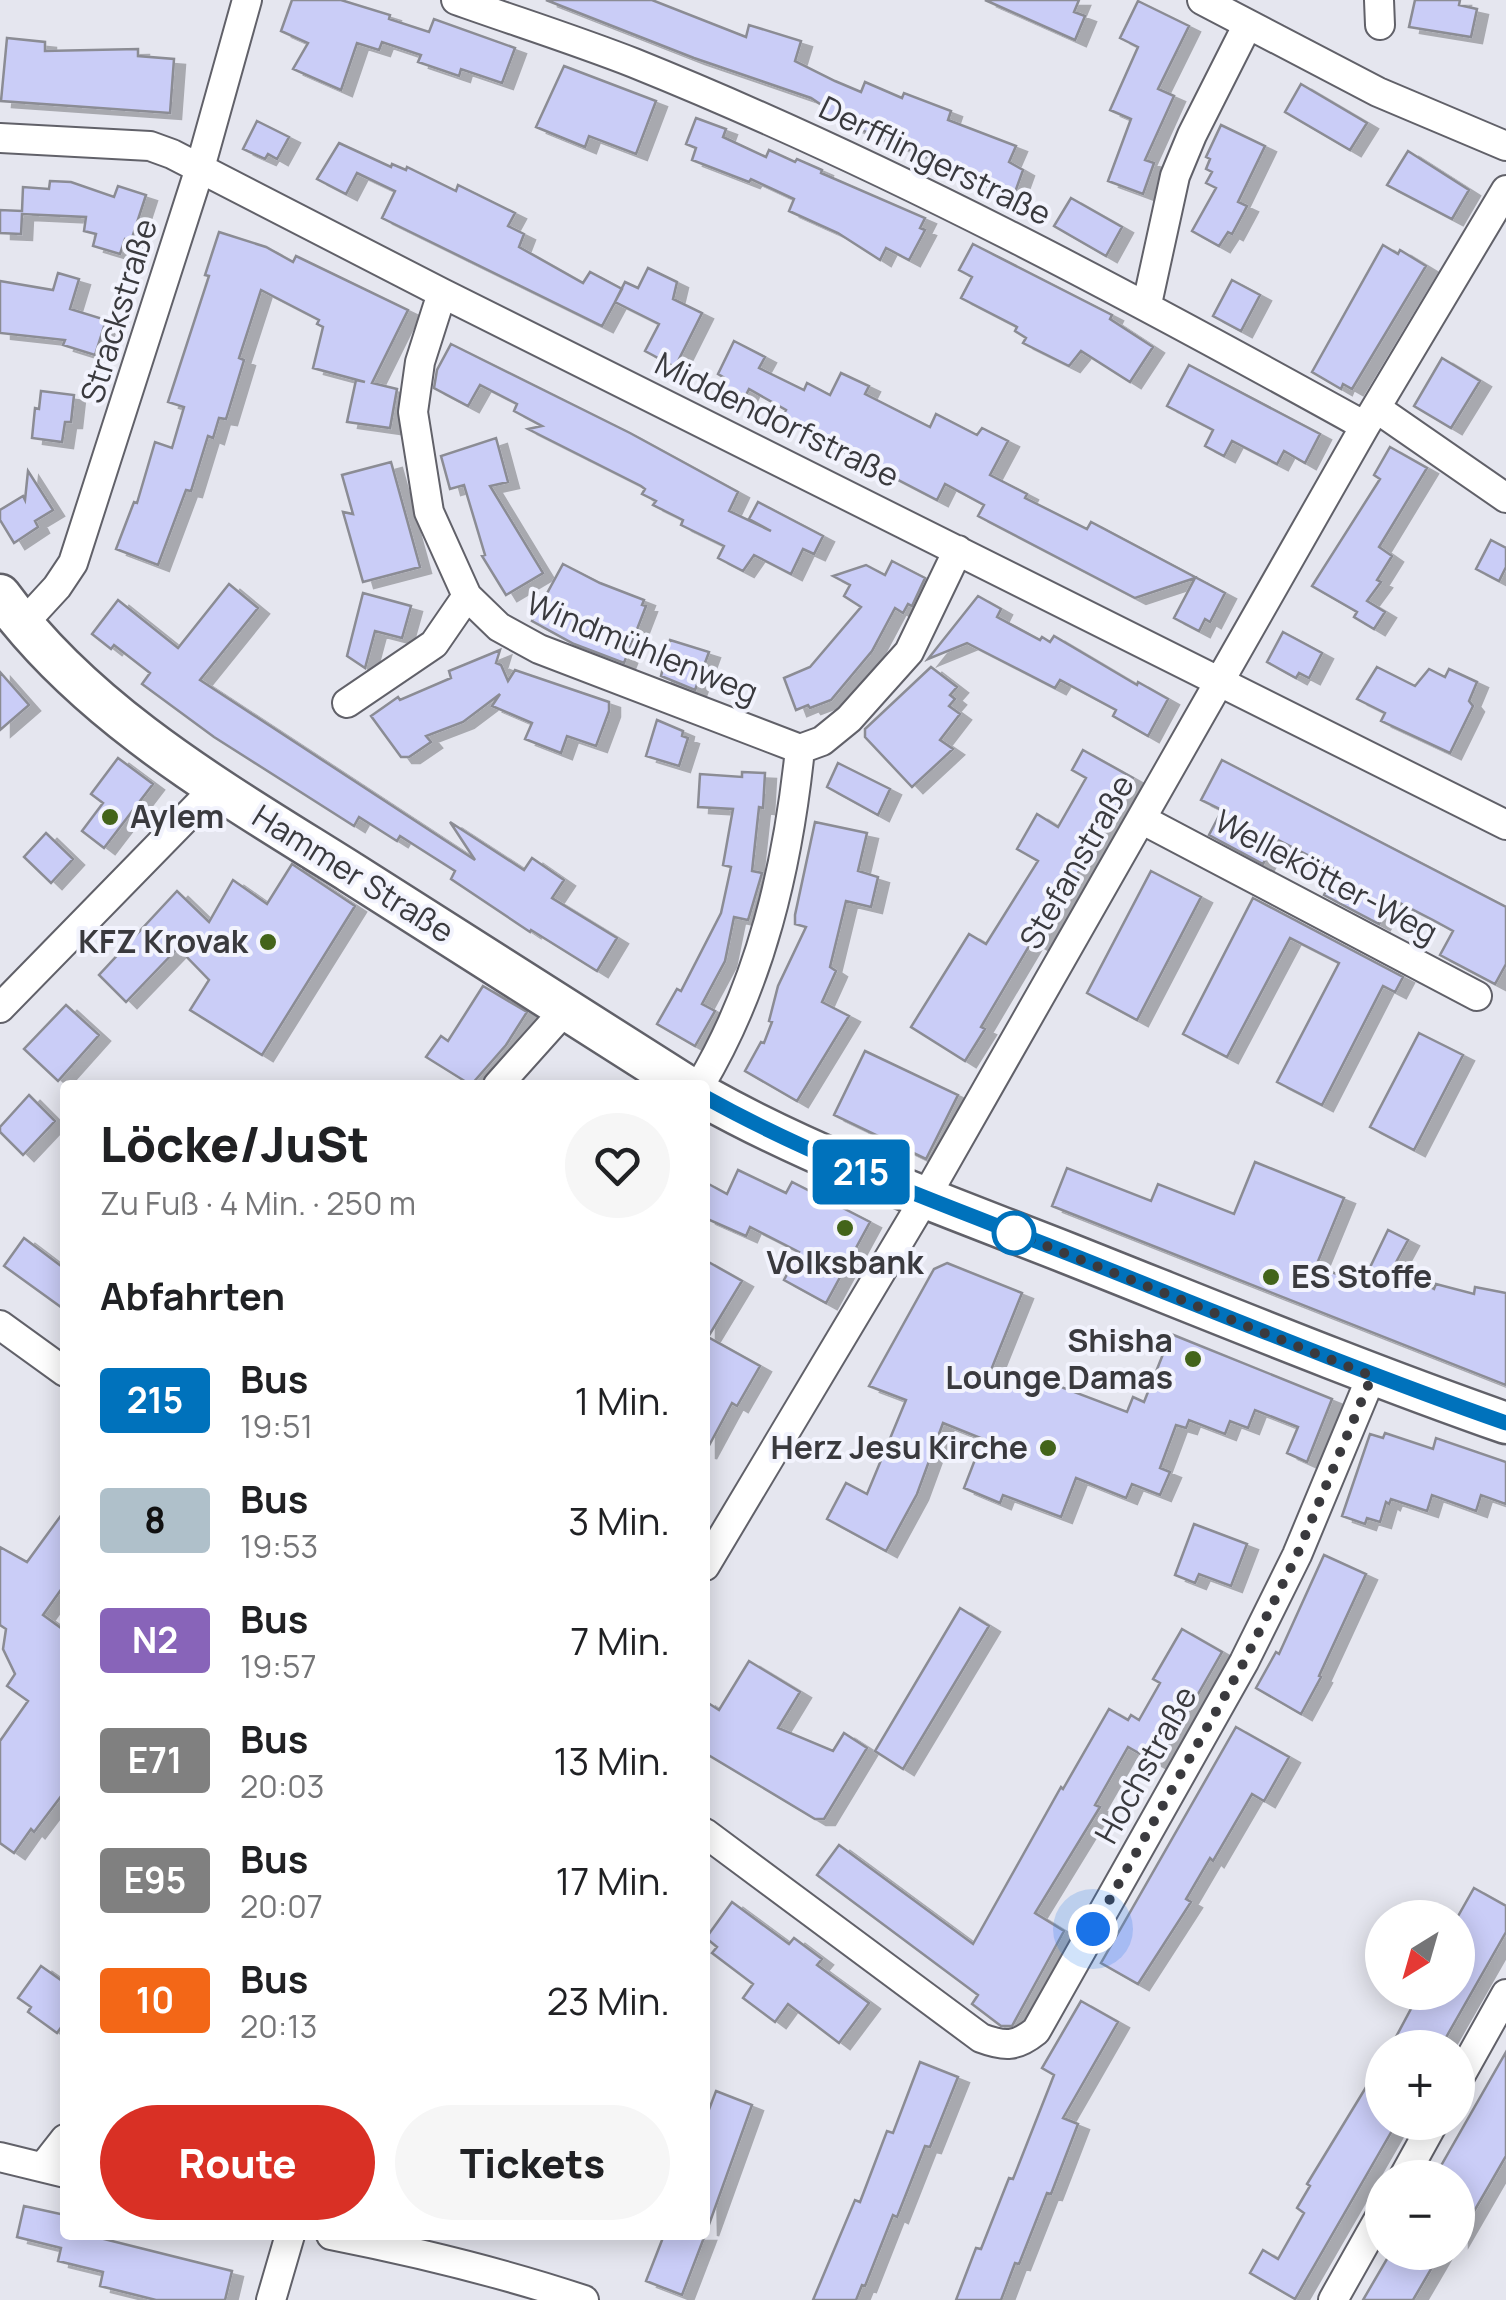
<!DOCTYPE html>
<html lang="de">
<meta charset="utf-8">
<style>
:root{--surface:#fff;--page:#f6f6f6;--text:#202124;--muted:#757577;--accent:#d93025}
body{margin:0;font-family:Manrope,sans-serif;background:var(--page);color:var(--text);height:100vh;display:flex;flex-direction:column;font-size:38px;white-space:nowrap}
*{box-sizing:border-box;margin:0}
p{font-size:32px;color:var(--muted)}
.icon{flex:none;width:55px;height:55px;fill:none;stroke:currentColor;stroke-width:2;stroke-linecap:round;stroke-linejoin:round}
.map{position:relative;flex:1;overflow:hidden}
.side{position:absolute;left:60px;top:1080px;width:650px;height:1160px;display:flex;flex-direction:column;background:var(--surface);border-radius:10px;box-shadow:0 5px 25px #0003}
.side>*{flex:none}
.badge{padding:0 20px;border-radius:8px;font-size:35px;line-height:65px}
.needle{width:65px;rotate:217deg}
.fabs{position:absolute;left:1365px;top:1900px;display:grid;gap:20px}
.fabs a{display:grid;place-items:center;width:110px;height:110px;border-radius:50%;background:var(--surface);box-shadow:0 5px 25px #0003;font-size:50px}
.you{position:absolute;width:50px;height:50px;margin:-25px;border:8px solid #fff;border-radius:50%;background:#1a73e8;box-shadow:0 0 0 15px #1a73e833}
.map>.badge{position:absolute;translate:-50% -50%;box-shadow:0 0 0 5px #fff}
h2{padding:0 40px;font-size:38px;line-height:90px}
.round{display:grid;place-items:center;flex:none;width:105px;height:105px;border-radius:52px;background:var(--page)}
.summary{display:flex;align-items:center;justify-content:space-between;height:170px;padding:0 40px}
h1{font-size:48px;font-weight:800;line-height:75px}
.primary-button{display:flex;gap:20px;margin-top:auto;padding:20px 40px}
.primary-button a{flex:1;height:115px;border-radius:60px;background:var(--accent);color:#fff;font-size:40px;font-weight:800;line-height:115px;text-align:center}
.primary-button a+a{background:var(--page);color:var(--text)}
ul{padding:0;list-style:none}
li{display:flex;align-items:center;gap:30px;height:120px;padding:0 40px}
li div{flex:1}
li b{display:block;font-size:38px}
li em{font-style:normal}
li .badge{min-width:110px;font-weight:700;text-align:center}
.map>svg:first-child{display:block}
.building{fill:#cacdf7;stroke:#8b8c94;stroke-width:2.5;filter:url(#shadow)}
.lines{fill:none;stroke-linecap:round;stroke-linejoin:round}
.minor-casing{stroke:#616169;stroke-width:32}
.secondary-casing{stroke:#616169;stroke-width:45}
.minor{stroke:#fff;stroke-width:28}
.secondary{stroke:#fff;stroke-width:40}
.line-casing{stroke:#fff;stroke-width:22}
.line{stroke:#0072bc;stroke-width:15}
.walk{stroke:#3a3a3e;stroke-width:10;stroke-dasharray:0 18}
.poi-dot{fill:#43641a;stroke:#f2f3fd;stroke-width:4}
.stop-dot{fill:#fff;stroke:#0072bc;stroke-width:5}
.labels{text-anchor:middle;stroke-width:8;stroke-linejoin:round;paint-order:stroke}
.street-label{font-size:32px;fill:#3a3a3e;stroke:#f2f3fd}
.poi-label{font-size:32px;font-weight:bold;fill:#3a3a3e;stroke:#f2f3fd;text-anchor:end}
</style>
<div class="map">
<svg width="1506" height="2300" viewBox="0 0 1506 2300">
<defs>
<filter id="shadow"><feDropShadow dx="11" dy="6" stdDeviation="0" flood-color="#0004"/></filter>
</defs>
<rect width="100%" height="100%" fill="#e5e6ef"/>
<path class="building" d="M292 0H341L390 15 389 19 429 32 434 19 515 48 502 83 461 69 459 76 418 62 421 55 382 42 379 50 357 43 341 90 293 69 308 43 281 31Z
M546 0H652L746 37 749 25 801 41 795 61 835 81 861 92 865 82 902 98 904 93 951 111 948 120 1016 146 1009 162 1023 170 1014 195 968 178 969 174 820 113 823 106 811 98 694 58Z
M985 0H1079L1074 12 1085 16 1075 40Z
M1415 0H1460L1459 5 1477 9 1471 37 1409 27Z
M1138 1 1189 26 1158 89 1174 96 1145 160 1154 163 1143 194 1108 181 1131 119 1110 110 1138 47 1120 38Z
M7 38 45 42V51L138 49V56L174 59 170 113 1 101Z
M564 66 656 101 636 154 589 136 585 147 536 127Z
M1301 84 1367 123 1350 150 1285 112Z
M696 118 726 129 723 137 766 157 769 150 795 162 797 159 822 170 821 173 925 218 920 228 925 230 909 260 886 248 880 260 838 233 789 211 794 199 751 179 749 182 692 160 696 148 686 144Z
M257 121 289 137 277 159 268 154 265 159 243 149Z
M1221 125 1265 146 1238 202 1247 206 1232 234 1228 232 1219 246 1192 231 1216 188 1206 183 1212 172 1206 169 1210 159 1206 157Z
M339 143 391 167 392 164 406 170 407 167 456 191 458 185 515 213 508 226 524 234 519 247 583 283 590 272 622 289 602 326 382 218 395 191 357 173 346 194 317 179Z
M1408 151 1469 190 1452 219 1387 185Z
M50 181 71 182 114 197 118 186 146 195 131 241 125 239 120 254 93 246 96 234 84 231 86 217 22 214 21 234 0 233V210L22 211 23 187 49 189Z
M1071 198 1122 227 1106 256 1054 226Z
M219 232 266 247 293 262 296 256 408 310 372 383 397 389 390 428 347 422 356 380 365 382 313 368 323 327 317 324 319 320 261 290 239 358 244 360 226 419 219 418 213 438 208 436 191 491 186 490 158 565 116 549 134 502 137 503 155 442 172 448 184 407 168 402 209 276 205 275Z
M973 244 1112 315 1110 319 1153 347 1130 382 1081 351 1069 366 1023 343 1026 338 1015 331 1017 327 961 298 972 277 959 270Z
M1383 245 1398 254 1400 250 1426 266 1352 389 1343 384 1341 389 1312 372Z
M648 268 677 282 673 299 702 313 675 367 645 351 659 324 615 302 625 282 638 288Z
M58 273 79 279 70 309 106 320 95 355 63 345 65 340 0 333V281L53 290Z
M1232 280 1260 295 1241 331 1213 316Z
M734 341 765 357 759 368 804 390 807 383 830 395 841 373 869 386 865 394 930 427 936 414 977 435 982 428 1008 441 990 475 1027 494 1025 498 1087 529 1091 522 1225 593 1210 622 1205 619 1199 631 1174 618 1195 578 1135 598 978 516 984 505 945 484 937 500 781 419 786 410 749 389 744 399 718 386 723 377 718 374Z
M451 344 630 433 738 492 729 511 771 531 749 519 758 502 823 536 814 554 803 549 791 574 754 555 743 571 718 558 724 546 681 525 683 520 653 505 656 501 642 494 645 489 641 486 528 429 542 426 514 411 517 404 480 385 468 406 434 388 437 370Z
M1442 358 1480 381 1451 428 1414 406Z
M1189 365 1320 434 1305 463 1284 451 1277 464 1232 441 1224 456 1205 446 1213 430 1167 406Z
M41 391 74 395 71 422H65L62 442 32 438 35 408 39 409Z
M496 438 508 482 490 486 543 573 506 595 482 556 485 555 464 485 450 489 441 456Z
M1390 447 1427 468 1379 547 1392 556 1377 580 1381 582 1367 601 1385 612 1374 629 1354 617 1357 612 1312 586 1380 479 1374 475Z
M391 462 420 567 363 582 343 512 353 514 342 475Z
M28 471 53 510 35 521 38 527 14 543 0 520V510L23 496 25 500Z
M1491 540 1506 548V567L1499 581 1476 569Z
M892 561 925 578 912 606 908 604 903 613 895 608 872 651 831 700 810 708 808 705 796 710 784 678 810 667 861 607 844 596 850 585 833 576 866 565 885 575Z
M563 564 600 583 644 600 642 605 646 606 624 663 574 644 532 621Z
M229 584 258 608 200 680 475 860 450 822 524 870 532 858 564 880 552 898 617 938 597 971 531 930 530 932 451 879 455 871 400 836 397 841 359 817 354 826 214 737 142 684 150 673 114 645 111 649 92 634 118 600 178 648Z
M363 593 411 606 402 638 375 631 365 668 347 656Z
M978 596 1001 609 997 617 1040 640 1042 637 1050 642 1054 636 1137 685 1138 682 1168 699 1148 736 1113 716 1116 710 1060 680 1055 688 967 643 928 659Z
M1283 632 1322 653 1309 678 1299 673 1296 678 1267 662Z
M670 640 709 652 695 690 661 676Z
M500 650 496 663 501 665 508 681 515 670 609 702V711L596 746 567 736 561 753 525 739 532 723 492 706 500 694 463 722 426 736 431 742 409 757H401L371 716 398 697 400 700 451 678 449 671Z
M931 667 957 687 950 695 955 699 949 706 960 714 940 740 953 749 912 787 865 737V729Z
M1377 667 1415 686 1429 669 1445 677 1449 669 1477 682 1469 701 1473 706 1450 753 1381 721 1385 713 1357 699Z
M0 672 29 705 0 730Z
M657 720 683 731 682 736 688 738 679 766 646 756Z
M1083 750 1133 778 1037 944 1032 941 981 1027 985 1029 965 1061 911 1027 969 934 986 944 1038 861 1017 849 1037 814 1058 827 1086 778 1072 770Z
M118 758 153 784 104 848 82 831 103 803 91 794Z
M1222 760 1506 907V964L1495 984 1440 955 1453 931 1433 920 1392 899 1379 924 1324 895 1337 870 1276 839 1263 864 1209 835 1222 810 1201 800Z
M838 763 890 789 878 815 827 787Z
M742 772 765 773 763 808 759 807 752 871 762 873 748 920 734 917 725 961 702 1004 715 1011 695 1046 657 1024 677 989 681 991 721 913 731 867 723 865 733 809 698 807 700 774 742 777Z
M815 822 867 833 858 871 878 877 871 907 846 901 830 967 836 971 822 1002 849 1016 797 1101 745 1071 761 1042 764 1043 772 1022 769 1021 778 986 806 927 795 924V915Z
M46 833 73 859 51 883 24 857Z
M292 864 355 906 262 1055 190 1010 209 980 178 948 126 1002 99 975 177 891 209 922 233 880 267 904Z
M1151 871 1201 897 1137 1020 1087 993Z
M1253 898 1403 977 1395 992 1383 986 1322 1105 1277 1082 1339 963 1290 938 1227 1057 1183 1034Z
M483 986 527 1012 506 1045 471 1085 426 1057 441 1036 448 1041Z
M66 1005 99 1035 58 1081 24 1049Z
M1419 1033 1463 1055 1414 1150 1370 1127Z
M865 1051 958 1095 926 1159 834 1115Z
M29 1095 55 1121 23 1155 0 1132V1127Z
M1255 1162 1344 1198 1316 1266 1362 1284 1388 1230 1408 1240 1394 1266 1434 1289 1436 1284 1474 1294 1475 1287 1506 1293V1385L1052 1206 1067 1168 1151 1201 1158 1184 1234 1214Z
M738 1170 786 1193 792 1182 870 1222 826 1303 784 1280 799 1252 750 1227 746 1236 705 1218V1182L727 1194Z
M24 1238 65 1269V1310L4 1266Z
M705 1260 742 1281 708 1337 760 1366 737 1406 732 1403 705 1453Z
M947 1263 1022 1293 991 1370 1036 1388 1040 1379 1127 1412 1133 1397 1144 1402 1171 1334 1332 1399 1307 1462 1287 1453 1298 1427 1255 1410 1248 1428 1230 1421 1225 1434 1189 1420 1186 1428 1176 1425 1160 1468 1170 1472 1160 1495 1132 1484 1126 1498 1076 1478 1061 1517 1003 1495 1000 1503 964 1488 983 1439 943 1423 917 1494 886 1551 827 1519 846 1483 867 1494 906 1400 869 1386 934 1269Z
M1385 1433 1433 1449 1436 1438 1506 1462V1504L1481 1495 1476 1511 1432 1495 1427 1511 1391 1499 1389 1504 1386 1502 1380 1522 1367 1518 1365 1524 1342 1516 1370 1434 1383 1438Z
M65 1510V1584L43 1615 65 1631V1791L34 1832 31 1829 14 1853 0 1843V1741L28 1701 7 1686 15 1674 3 1649 6 1629 0 1625V1547L27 1562Z
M1194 1524 1247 1544 1231 1586 1199 1574 1195 1583 1175 1575Z
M1324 1555 1366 1574 1319 1676 1321 1677 1301 1714 1256 1688 1276 1652 1279 1654Z
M960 1608 989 1626 903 1769 875 1751Z
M1182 1629 1222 1652 1158 1764 1128 1747 1095 1805 1100 1807 1035 1913 1064 1931 1012 2026H1001L972 2004 978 1995 817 1875 839 1845 973 1944 1061 1787 1063 1789 1109 1709 1128 1720 1131 1715 1139 1720 1160 1683 1153 1679Z
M749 1661 800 1692 778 1728 833 1751 844 1733 867 1748 824 1819H815L705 1753V1701L719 1710Z
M1236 1727 1289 1757 1264 1801 1252 1794 1213 1861 1210 1858 1186 1899 1191 1902 1138 1984 1101 1963Z
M1474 1888 1506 1906V1932L1440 2048H1390L1420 1992H1458L1457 1918Z
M732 1902 789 1944 794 1938 822 1959 817 1965 869 2003 839 2043 788 2004 775 2022 743 1998 753 1984 712 1953 717 1947 706 1938Z
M41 1966 65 1983V2022L57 2033 28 2012 31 2007 18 1998Z
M1081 2001 1118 2022 1063 2118 1078 2124 1051 2194 1047 2193 1019 2264 1015 2263 1001 2300H956L976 2248 981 2249 1009 2178 1013 2179 1054 2075 1042 2068Z
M1506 2052V2156L1458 2239V2178H1434Z
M1382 2061V2122H1397L1295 2299 1250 2273 1263 2250 1278 2259 1304 2213 1297 2208 1310 2186 1307 2184Z
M920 2062 958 2077 930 2147 925 2146 897 2217 893 2215 865 2286 862 2285 856 2300H813L855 2200 860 2202 887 2131 893 2133Z
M716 2091 752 2105 707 2230 705 2120Z
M24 2206 65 2215V2235H88L232 2271 225 2300H156L100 2286 103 2272 58 2261 61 2248 17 2237Z
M664 2235H705L682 2295 646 2281Z
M1391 2252H1441L1413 2300H1363Z"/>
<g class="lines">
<defs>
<path id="minor" d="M456 0C515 21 575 40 634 63 887 165 1127 294 1365 426
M1202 0 1378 92 1506 146
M1379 0 1380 25
M0 138 150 146 172 154 442 293 1506 825
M442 293 420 362 413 412 429 512 467 596 499 627 539 649 800 749 822 741 849 719 909 652 958 550
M1147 304 1175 176 1192 135 1248 24
M1376 408 1506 498
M22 625 57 587 73 563 200 168 247 0
M347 703 434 644 467 596
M1143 820 1477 996
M0 1008 216 787
M498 1085 566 1009
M700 1085C761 983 788 866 800 749
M0 1325 65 1372
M705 1566 925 1198 1365 426 1506 190
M705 1833 981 2038C1005 2047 1016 2047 1036 2031L1244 1662 1297 1555 1372 1375
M1458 2080 1506 1994
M0 2157 65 2173
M43 2167 65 2139
M1403 2178 1434 2122
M331 2235C417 2252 500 2272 584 2300
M271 2300 290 2235
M1333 2300 1382 2213"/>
<path id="secondary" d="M0 595C88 716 226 794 350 872 462 943 574 1014 685 1085
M705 1097C820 1161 945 1205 1067 1253 1213 1311 1358 1371 1506 1423"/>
</defs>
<use href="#minor" class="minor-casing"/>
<use href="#secondary" class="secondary-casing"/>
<use href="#minor" class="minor"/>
<use href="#secondary" class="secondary"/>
</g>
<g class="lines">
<defs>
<path id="line" d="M705 1097C820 1161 945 1205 1067 1253 1213 1311 1358 1371 1506 1423"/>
</defs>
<use href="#line" class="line-casing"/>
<use href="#line" class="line"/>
<path class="walk" d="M1014 1233 1372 1376 1297 1555 1244 1662 1093 1929"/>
</g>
<g class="poi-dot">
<circle cx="110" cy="817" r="10"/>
<circle cx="268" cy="942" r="10"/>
<circle cx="845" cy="1228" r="10"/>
<circle cx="1271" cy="1277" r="10"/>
<circle cx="1193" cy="1359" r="10"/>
<circle cx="1048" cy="1448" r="10"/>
</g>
<circle class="stop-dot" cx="1014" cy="1233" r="20"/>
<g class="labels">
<g class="street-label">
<text transform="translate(935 161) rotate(26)" y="11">Derfflingerstraße</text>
<text transform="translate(119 311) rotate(-73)" y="11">Strackstraße</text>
<text transform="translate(777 420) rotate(26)" y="11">Middendorfstraße</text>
<text transform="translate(642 648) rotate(22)" y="11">Windmühlenweg</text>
<text transform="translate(1077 862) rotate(-60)" y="11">Stefanstraße</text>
<text transform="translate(353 874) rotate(32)" y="11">Hammer Straße</text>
<text transform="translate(1326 877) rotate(28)" y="11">Wellekötter-Weg</text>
<text transform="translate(1146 1765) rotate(-61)" y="11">Hochstraße</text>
</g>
<g class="poi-label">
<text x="130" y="828" text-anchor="start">Aylem</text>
<text x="248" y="953">KFZ Krovak</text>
<text x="845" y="1274" text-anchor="middle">Volksbank</text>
<text x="1291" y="1288" text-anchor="start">ES Stoffe</text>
<text x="1173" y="1352">Shisha<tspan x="1173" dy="37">Lounge Damas</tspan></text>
<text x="1028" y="1459">Herz Jesu Kirche</text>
</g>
</g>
</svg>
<div class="fabs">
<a><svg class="needle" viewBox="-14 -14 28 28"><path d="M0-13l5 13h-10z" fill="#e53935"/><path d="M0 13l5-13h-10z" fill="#757577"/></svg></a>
<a>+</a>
<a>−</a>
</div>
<div class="you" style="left:1093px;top:1929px"></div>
<b class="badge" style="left:861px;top:1172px;background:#0072bc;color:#fff">215</b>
<section class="side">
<div class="summary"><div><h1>Löcke/JuSt</h1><p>Zu Fuß · 4 Min. · 250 m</p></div><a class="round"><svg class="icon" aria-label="heart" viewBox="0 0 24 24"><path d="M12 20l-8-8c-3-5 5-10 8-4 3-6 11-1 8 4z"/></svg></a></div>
<h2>Abfahrten</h2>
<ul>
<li><span class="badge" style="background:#0072bc;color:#fff">215</span><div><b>Bus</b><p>19:51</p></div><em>1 Min.</em></li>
<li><span class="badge" style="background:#afc0ca;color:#111">8</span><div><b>Bus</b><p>19:53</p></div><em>3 Min.</em></li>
<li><span class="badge" style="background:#8864b9;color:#fff">N2</span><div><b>Bus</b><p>19:57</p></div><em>7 Min.</em></li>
<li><span class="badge" style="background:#808080;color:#fff">E71</span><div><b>Bus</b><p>20:03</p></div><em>13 Min.</em></li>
<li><span class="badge" style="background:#808080;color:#fff">E95</span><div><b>Bus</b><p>20:07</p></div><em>17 Min.</em></li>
<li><span class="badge" style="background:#f36717;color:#fff">10</span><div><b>Bus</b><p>20:13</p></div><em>23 Min.</em></li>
</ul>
<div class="primary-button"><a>Route</a><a>Tickets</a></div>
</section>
</div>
